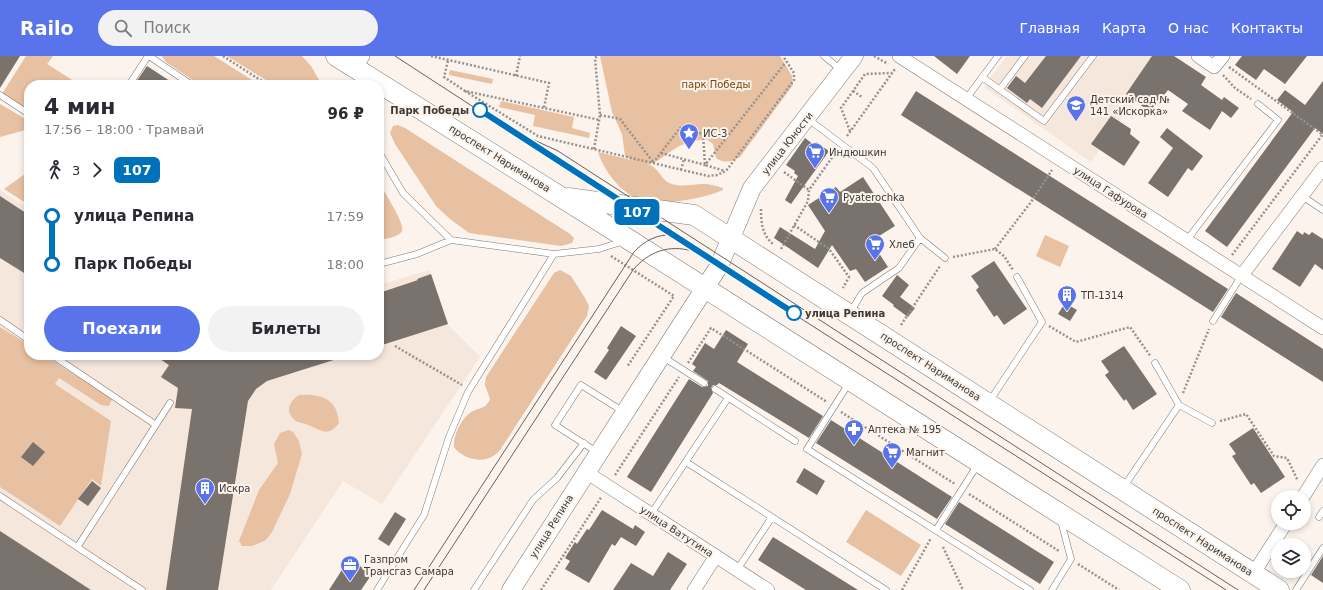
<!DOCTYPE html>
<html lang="ru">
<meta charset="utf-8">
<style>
:root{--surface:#fff;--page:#f2f2f3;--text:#2b2b33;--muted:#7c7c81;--accent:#5974ea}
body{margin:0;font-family:"DejaVu Sans",sans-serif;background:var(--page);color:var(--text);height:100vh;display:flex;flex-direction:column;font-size:15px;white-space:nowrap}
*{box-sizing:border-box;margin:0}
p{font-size:13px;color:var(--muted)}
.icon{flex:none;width:22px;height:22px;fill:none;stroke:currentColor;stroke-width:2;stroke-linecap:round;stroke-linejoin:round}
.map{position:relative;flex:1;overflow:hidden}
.panel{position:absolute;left:24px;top:24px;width:360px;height:280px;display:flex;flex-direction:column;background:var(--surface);border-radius:16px;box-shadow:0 2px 6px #0003}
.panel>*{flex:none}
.badge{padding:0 8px;border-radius:6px;font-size:14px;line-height:26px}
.tools{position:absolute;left:1271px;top:434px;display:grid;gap:8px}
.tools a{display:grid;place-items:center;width:40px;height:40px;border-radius:50%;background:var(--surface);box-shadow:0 2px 6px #0003;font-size:20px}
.map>.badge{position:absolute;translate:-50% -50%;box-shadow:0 0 0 2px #fff}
.legs{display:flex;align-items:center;gap:6px;height:44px;padding:0 20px;font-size:13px}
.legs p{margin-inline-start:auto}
.summary{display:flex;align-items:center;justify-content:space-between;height:68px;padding:0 20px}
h1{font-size:22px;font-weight:800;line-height:30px}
.primary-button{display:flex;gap:8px;margin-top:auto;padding:8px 20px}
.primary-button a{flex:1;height:46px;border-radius:24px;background:var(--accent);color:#fff;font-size:16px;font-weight:800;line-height:46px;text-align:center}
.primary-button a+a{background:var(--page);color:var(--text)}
ul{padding:0 20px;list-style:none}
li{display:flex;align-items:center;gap:14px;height:48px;font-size:15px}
li i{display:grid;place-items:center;width:6px;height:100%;margin:0 5px;background:currentColor}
li i::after{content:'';width:10px;height:10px;margin:-5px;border:3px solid;border-radius:50%;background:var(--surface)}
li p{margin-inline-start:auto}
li:first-child i{background:linear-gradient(#0000 50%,currentColor 0)}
li:last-child i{background:linear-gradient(currentColor 50%,#0000 0)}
header{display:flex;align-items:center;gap:24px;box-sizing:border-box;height:56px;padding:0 20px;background:var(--accent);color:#fff}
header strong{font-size:19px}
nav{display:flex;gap:22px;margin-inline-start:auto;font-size:14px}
.search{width:280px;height:36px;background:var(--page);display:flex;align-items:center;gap:10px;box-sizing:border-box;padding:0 14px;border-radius:22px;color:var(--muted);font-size:15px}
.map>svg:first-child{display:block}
.built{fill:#f6e7dc}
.green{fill:#e7c1a2}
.building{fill:#79726d}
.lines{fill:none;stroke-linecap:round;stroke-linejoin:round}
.lane-casing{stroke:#7f7872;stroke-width:7}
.street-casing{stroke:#7f7872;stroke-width:14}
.secondary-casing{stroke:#7f7872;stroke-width:19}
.primary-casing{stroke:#7f7872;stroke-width:21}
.path{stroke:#98928e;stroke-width:2.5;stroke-dasharray:2 2;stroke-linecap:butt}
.lane{stroke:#fff;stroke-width:6}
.street{stroke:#fff;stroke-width:13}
.secondary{stroke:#fff;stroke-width:18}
.primary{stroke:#fff;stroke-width:20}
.tram{stroke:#66625f;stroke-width:1}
.line-1-casing{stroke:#fff;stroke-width:9}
.line-1{stroke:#0072bc;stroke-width:6}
.stop-1-dot{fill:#fff;stroke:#0072bc;stroke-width:2}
.labels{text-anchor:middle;stroke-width:4;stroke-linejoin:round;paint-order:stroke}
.park-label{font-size:10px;fill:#7b4402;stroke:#fbf3ec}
.poi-label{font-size:10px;fill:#3c3937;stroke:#fbf3ec;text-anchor:start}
.stop-label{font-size:10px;font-weight:bold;fill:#3c3937;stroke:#fbf3ec;text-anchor:end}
.street-label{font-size:10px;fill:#3c3937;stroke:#fbf3ec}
</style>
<header>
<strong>Railo</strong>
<div class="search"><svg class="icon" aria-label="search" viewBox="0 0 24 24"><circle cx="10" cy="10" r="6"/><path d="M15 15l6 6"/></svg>Поиск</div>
<nav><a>Главная</a><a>Карта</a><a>О нас</a><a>Контакты</a></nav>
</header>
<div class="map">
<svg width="1323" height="534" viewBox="0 0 1323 534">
<rect width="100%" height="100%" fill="#fbf3ec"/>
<path class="built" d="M1007 0H1163L1165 1 1091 106 984 31Z
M0 134 29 153V299H379V229L429 214 448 269 480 301 382 448 343 425 271 534H0Z"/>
<path class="green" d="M26 0H53L47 8 80 29H29V55L2 38Z
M162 0H214L260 29H200L166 6Z
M227 0H302L311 10 322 29H299L294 26 292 29H274Z
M600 0H780L792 20 793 29 740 101C731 106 725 108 716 102L713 88 706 83C694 85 683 87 673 94 664 99 658 107 648 108 659 112 660 122 669 127 681 132 692 128 704 128 710 128 716 130 723 132V134C702 143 664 150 642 144 621 138 604 115 598 96L631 104 625 100 622 78 612 56Z
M450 14 493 23 492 28 449 19Z
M501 45 574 61 572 72 590 77 589 82 533 70 535 59 499 51Z
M0 48 29 65V73L0 81Z
M398 69 405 72 570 178 574 182 572 187 561 190 469 177 450 163 436 150 395 88 390 77 393 70Z
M29 115V149L4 133Z
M379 127C383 134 405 167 402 175 399 181 385 183 379 184Z
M1045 179 1069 190 1060 211 1036 200Z
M560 214 571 220 585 242 589 250 587 260 502 391C500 394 497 398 493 400 481 408 462 402 454 391 453 380 461 363 470 357 478 351 486 354 490 343L485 329 486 321 554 217Z
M0 271 29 289V299H44L112 343 109 350 101 349 59 322 55 328 111 365 101 430 92 423 60 470 0 431Z
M299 339C321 338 337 342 339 367 328 382 321 374 308 369 305 367 299 367 296 365 284 356 289 346 299 339Z
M289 374 293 376 299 385 302 398 290 438 272 476 266 484 252 490H242L239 485 259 434 278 407 274 388 280 377Z
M866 454 921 489 901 520 846 486Z"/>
<path class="building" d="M0 0H20L0 32Z
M934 0H970L957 18Z
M1046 0H1081L1042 52 1030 43 1027 47 1007 32 1016 20 1025 27Z
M1152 0H1174L1206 21 1201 29 1222 44 1224 41 1239 52 1231 62 1222 55 1210 74 1182 55 1188 48 1168 34 1164 39 1162 38 1150 56 1126 38Z
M1242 0H1307L1285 28 1264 13 1256 24 1235 9Z
M147 10 176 29H134Z
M1323 25V78L1315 72 1227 191 1205 175 1293 56 1277 44 1285 34 1305 49Z
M916 35 1228 233 1213 256 901 59Z
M1111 60 1131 73 1130 78 1140 86 1124 110 1091 88Z
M1167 72 1203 100 1192 115 1188 112 1168 141 1148 127 1173 92 1160 81Z
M805 82 814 89 816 86 829 95 791 148 785 144 798 120 794 117 795 115 786 109Z
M863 121 895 170 871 185 888 211 865 226 856 213 850 215 832 189 818 212 774 182 780 171 815 193 825 175 808 149 836 131 840 136Z
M0 140 29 159V220L0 202Z
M1297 175 1303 179 1304 176 1309 179 1312 176 1323 183V214L1315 208 1300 231 1272 213Z
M994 205 1027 253 1004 269 997 259 994 261 976 234 979 231 971 220Z
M431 218 448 268 379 290V237L418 224 417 223Z
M897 219 909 229 894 249 882 240Z
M1236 237 1323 293V326L1221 261Z
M900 241 915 252 908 261 893 250Z
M1065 247 1077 254 1070 265 1058 258Z
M621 270 636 280 606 324 594 316 609 294 607 292Z
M726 274 748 288 737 306 823 360 809 382 719 327 717 329H713L711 332 713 337 651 436 627 421 689 323 702 331 708 330V325L693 315 696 311 692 308 705 287 714 293Z
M1124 290 1157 338 1133 354 1126 343 1124 345 1105 319 1109 316 1101 305Z
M154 299H340V302L267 325 256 333 248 345 218 534H166L192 353 175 352 178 332 161 321 169 309Z
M831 364 952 441 937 463 816 387Z
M1253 372 1285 421 1261 437 1254 427 1251 429 1232 400 1236 398 1229 388Z
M33 386 45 396 33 410 21 401Z
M804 412 825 425 817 439 796 426Z
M92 425 101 432 88 450 78 443Z
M959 446 1054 506 1040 528 945 468Z
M602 454 633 473 635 469 645 476 636 490 621 481 615 490 612 488 589 527 565 513 570 505 565 502 575 486 577 488 587 473 589 474Z
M395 456 406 463 389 490 378 483Z
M0 475 91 534H0Z
M773 481 794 494 858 534H806L758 504Z
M668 496 687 508 670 534H613L631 507 653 520Z
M1323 500V527L1311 519Z
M349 503 372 518 361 534H329Z"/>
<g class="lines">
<defs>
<path id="lane" d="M149 0 192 29
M824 0 841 14
M982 21 1044 65 1093 0
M129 29 148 0
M1000 33 1025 0
M0 39 29 58
M966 43 998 0
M808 63 873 112 920 182 945 202
M379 96 403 137 451 184 554 198 599 193 624 185
M1302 140 1323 154
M1187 184 1278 64 1258 48
M379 208 417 198 451 184
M850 257 862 237 899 212 920 182
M0 264 29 284
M1213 265 1242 219
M52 299 156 369
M663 301 704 327
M1155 307 1179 349
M849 327 807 393 1030 534
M715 333 795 385
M989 346 1042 266 1017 221
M597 396 555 369 581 329 624 356
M686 406 886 534
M1123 432 1179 349 1212 367
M0 440 142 534
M651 458 728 342
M1319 461 1323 455
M936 474 978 408
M78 490 170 347
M737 514 772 461
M377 534 424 459 449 381 468 336 554 198
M474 534 533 444 557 422 584 387
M1052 534 1071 503 1061 465
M1296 534 1323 492"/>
<path id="street" d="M899 0 1323 272
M1198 0 1214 11 1223 0
M356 12 363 0
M1242 219 1323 112
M586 416 768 534
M1303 441 1323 409
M1253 518 1286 467
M694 534 716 500"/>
<path id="secondary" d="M511 534 719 210 752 132 854 0"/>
<path id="primary" d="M336 0 631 185 1180 534
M568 142 694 159 1279 534"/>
</defs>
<use href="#lane" class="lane-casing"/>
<use href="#street" class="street-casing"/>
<use href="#secondary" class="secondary-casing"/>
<use href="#primary" class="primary-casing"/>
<path class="path" d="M223 0 268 29
M431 0 549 27 544 52
M874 0 888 8
M448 5 444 21 465 35 600 64
M1229 11 1323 79
M1223 19 1235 32 1251 43
M516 20 520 0
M465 35 538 80 708 120 717 119 726 115 794 24V17L783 0
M853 35 862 41
M600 59 620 63 653 106
M850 75 841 52 865 18 892 17
M847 80 895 13
M594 93 600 59 595 2 597 0
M661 97 705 109 786 6
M653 107 680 72 703 78 705 109 725 115
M681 114 684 103
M784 116 809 134
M761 153C761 166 762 179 773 188
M794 169 829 193 849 221 843 232
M781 193 808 145 809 134 836 96
M995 193 1031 146 1052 114
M1232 199 1323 78
M611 200 674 240 627 311
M953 201 995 193 1004 200 1013 214
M901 269 940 210
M1049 270 1076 286 1130 271 1151 301
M395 290 462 329
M688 307 711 272 827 346
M1183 337 1209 273
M841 356 955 428
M1220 365 1246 358 1274 400 1287 402 1298 425
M615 419 679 321
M969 438 1059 495
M943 491 963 534
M1078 508 1119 534
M541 534 602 440
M902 534 931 482"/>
<use href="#lane" class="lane"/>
<use href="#street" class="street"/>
<use href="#secondary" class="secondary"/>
<use href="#primary" class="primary"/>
<path class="tram" d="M395 0 706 202 1226 534
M534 84 558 95 1238 534
M414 534 634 196C644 185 657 178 672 179
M424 534 633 214C648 196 669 188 692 195"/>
</g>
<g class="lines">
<defs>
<path id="line-1" d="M480 54 794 257"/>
</defs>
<use href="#line-1" class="line-1-casing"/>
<use href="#line-1" class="line-1"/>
</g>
<defs>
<symbol id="school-pin" viewBox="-11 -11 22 30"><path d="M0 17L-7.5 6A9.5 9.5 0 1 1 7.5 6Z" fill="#5974ea" stroke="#fbf3ec"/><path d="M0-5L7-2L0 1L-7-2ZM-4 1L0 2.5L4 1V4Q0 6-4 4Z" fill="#fff"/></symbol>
<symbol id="sight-pin" viewBox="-11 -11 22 30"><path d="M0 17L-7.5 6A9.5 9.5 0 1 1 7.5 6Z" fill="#5974ea" stroke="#fbf3ec"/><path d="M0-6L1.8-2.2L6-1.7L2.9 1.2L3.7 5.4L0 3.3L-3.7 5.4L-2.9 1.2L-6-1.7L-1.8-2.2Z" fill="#fff"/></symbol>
<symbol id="supermarket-pin" viewBox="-11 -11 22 30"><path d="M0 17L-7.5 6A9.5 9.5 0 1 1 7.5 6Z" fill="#5974ea" stroke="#fbf3ec"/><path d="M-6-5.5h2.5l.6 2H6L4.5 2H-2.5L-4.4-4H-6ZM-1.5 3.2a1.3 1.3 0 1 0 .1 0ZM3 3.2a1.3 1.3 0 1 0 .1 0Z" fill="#fff"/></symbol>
<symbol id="building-pin" viewBox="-11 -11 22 30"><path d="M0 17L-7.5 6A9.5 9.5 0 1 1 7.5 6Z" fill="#5974ea" stroke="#fbf3ec"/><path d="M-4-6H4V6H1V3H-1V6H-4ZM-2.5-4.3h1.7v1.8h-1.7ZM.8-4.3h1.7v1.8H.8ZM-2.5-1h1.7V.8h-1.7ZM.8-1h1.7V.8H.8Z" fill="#fff"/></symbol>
<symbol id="pharmacy-pin" viewBox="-11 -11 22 30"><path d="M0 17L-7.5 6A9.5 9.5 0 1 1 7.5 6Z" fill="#5974ea" stroke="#fbf3ec"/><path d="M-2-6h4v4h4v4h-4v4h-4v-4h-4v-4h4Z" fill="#fff"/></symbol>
<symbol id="office-pin" viewBox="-11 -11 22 30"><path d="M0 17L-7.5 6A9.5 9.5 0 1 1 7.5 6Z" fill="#5974ea" stroke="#fbf3ec"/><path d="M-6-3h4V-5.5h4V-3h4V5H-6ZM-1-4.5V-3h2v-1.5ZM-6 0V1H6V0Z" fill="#fff"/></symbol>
</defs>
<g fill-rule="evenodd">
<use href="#school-pin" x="1065" y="38" width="22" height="30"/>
<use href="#sight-pin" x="678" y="66" width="22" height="30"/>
<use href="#supermarket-pin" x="804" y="85" width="22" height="30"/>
<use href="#supermarket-pin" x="818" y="130" width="22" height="30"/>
<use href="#supermarket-pin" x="864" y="177" width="22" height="30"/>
<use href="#building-pin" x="1056" y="228" width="22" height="30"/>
<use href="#pharmacy-pin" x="843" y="362" width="22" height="30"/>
<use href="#supermarket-pin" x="881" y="385" width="22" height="30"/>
<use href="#building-pin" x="194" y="421" width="22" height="30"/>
<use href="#office-pin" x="339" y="498" width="22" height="30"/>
</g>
<g class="stop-1-dot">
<circle cx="480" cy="54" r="7"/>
<circle cx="794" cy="257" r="7"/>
</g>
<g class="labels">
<g class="park-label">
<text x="716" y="32">парк Победы</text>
</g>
<g class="poi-label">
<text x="1090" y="47">Детский сад №<tspan x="1090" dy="12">141 «Искорка»</tspan></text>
<text x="703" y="81">ИС-3</text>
<text x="829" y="100">Индюшкин</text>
<text x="843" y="145">Pyaterochka</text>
<text x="889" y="192">Хлеб</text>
<text x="1081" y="243">ТП-1314</text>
<text x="868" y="377">Аптека № 195</text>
<text x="906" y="400">Магнит</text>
<text x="219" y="436">Искра</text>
<text x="364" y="507">Газпром<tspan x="364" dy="12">Трансгаз Самара</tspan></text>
</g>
<g class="stop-label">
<text x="469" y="58">Парк Победы</text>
<text x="805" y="261" text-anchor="start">улица Репина</text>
</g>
<g class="street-label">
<text transform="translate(787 87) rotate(-52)" y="4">улица Юности</text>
<text transform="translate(500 102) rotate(32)" y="4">проспект Нариманова</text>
<text transform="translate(1111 136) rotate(33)" y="4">улица Гафурова</text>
<text transform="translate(931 310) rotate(33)" y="4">проспект Нариманова</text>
<text transform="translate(551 470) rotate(-58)" y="4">улица Репина</text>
<text transform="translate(677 475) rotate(33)" y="4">улица Ватутина</text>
<text transform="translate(1203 485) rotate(33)" y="4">проспект Нариманова</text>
</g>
</g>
</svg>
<div class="tools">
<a><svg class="icon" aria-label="locate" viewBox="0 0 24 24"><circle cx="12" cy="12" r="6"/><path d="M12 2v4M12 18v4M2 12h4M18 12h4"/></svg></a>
<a><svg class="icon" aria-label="layers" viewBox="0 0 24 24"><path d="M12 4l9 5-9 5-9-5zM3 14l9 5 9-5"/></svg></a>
</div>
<b class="badge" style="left:637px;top:156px;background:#0072bc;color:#fff">107</b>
<section class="panel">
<div class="summary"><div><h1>4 мин</h1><p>17:56 – 18:00 · Трамвай</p></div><b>96 ₽</b></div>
<div class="legs"><svg class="icon" aria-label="walk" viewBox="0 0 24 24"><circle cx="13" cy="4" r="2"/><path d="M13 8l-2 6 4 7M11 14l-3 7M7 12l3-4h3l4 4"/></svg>3<svg class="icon" aria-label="forward" viewBox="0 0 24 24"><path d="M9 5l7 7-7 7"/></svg><b class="badge" style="background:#0072bc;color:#fff">107</b></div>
<ul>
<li><i style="color:#0072bc"></i><b>улица Репина</b><p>17:59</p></li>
<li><i style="color:#0072bc"></i><b>Парк Победы</b><p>18:00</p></li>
</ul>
<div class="primary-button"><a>Поехали</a><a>Билеты</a></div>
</section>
</div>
